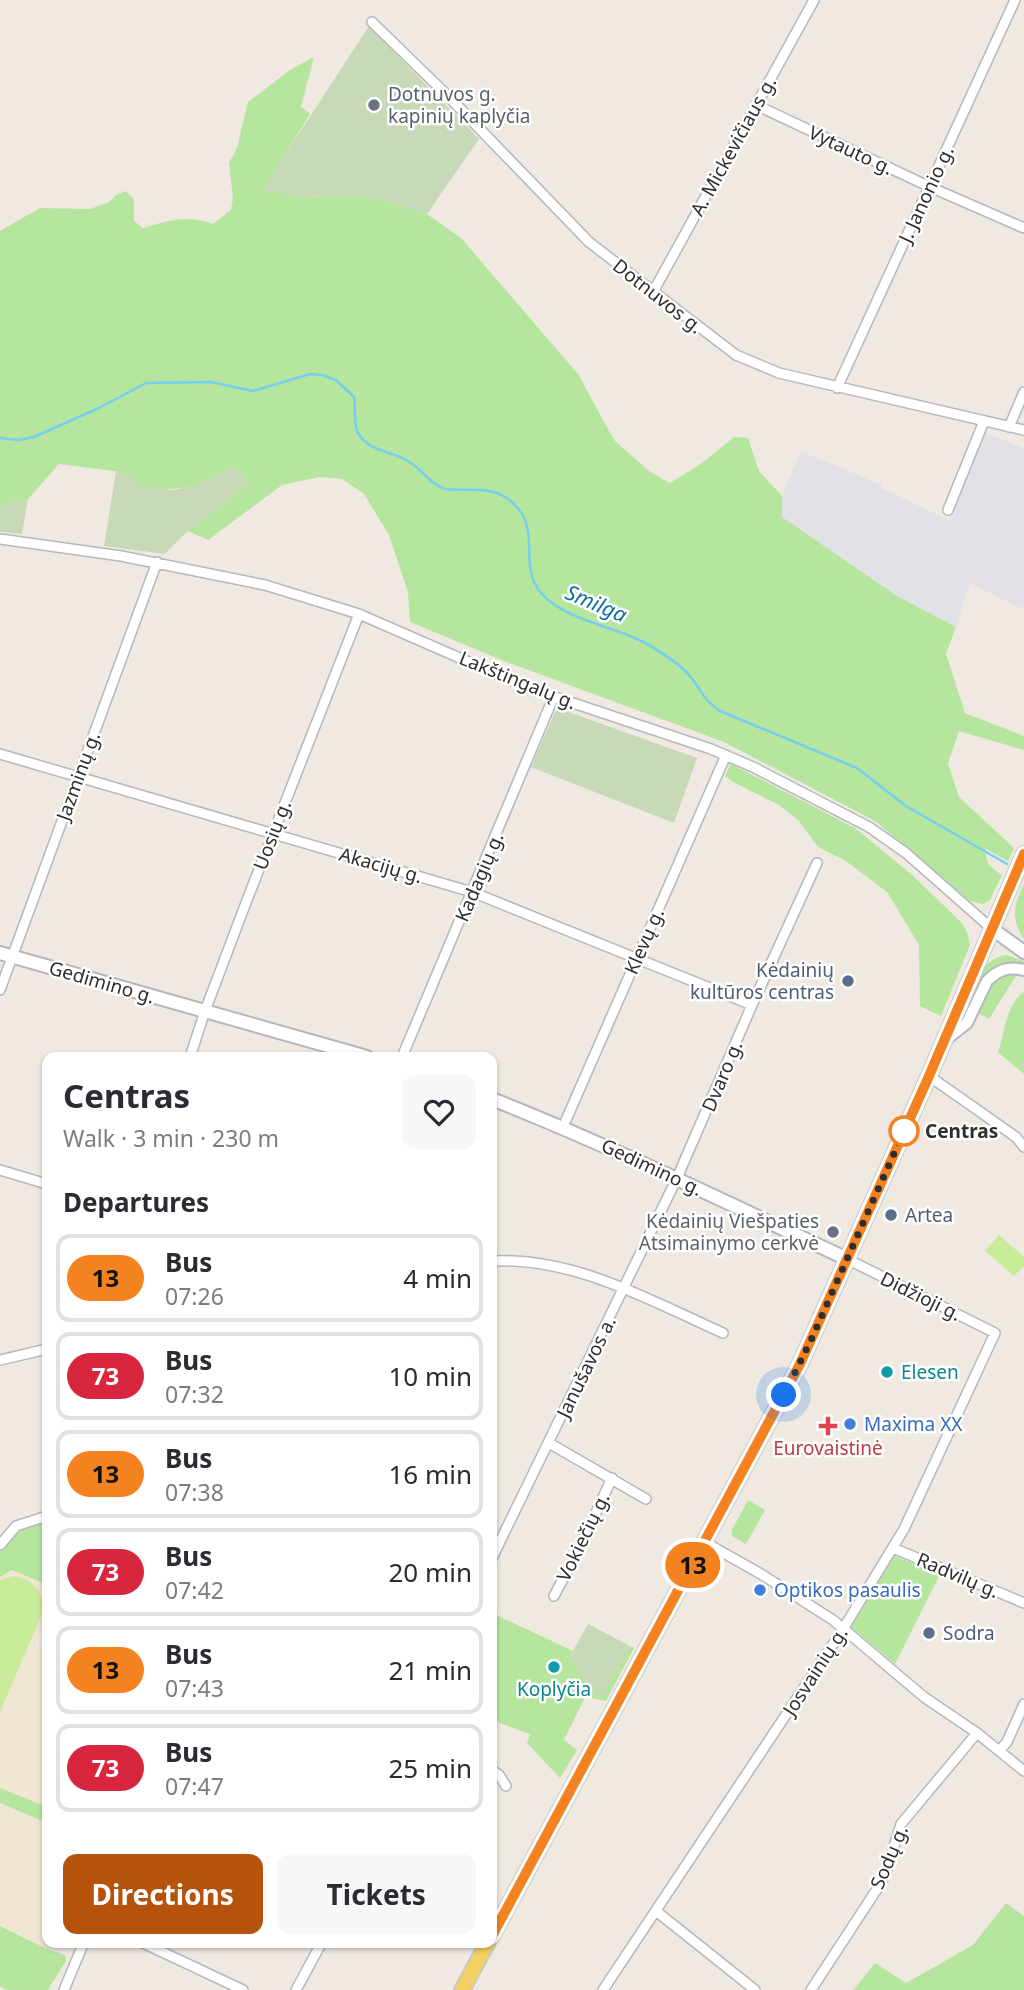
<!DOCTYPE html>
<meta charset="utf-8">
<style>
:root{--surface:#fff;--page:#f7f7f7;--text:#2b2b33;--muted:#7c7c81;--line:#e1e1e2;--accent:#b45309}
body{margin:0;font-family:"Noto Sans",sans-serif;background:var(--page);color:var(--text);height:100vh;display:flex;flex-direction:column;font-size:26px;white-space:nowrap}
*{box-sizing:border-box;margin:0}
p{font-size:23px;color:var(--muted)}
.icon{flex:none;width:38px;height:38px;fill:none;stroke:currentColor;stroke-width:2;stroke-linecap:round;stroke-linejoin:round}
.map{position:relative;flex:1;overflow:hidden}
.details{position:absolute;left:42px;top:1052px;width:455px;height:896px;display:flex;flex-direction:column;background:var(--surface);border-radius:14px;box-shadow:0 2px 5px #0004}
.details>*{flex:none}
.badge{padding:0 14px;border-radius:23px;font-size:24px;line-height:46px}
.you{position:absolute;width:35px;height:35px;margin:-18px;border:5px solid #fff;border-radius:50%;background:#1a73e8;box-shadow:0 0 0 10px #1a73e833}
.map>.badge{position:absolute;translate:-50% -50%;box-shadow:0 0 0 4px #fff}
h2{padding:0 21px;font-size:26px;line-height:63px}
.round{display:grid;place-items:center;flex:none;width:74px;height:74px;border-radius:14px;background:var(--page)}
.head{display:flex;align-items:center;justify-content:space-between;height:119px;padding:0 21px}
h1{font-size:33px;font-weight:700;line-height:52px}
.action{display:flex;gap:14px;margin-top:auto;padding:14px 21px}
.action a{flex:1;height:80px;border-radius:14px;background:var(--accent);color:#fff;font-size:28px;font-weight:700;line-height:80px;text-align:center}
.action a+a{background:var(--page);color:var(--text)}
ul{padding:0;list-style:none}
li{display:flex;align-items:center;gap:21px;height:88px;margin:0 14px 10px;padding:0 7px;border:4px solid var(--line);border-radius:14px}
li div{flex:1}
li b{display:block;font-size:26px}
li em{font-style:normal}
li .badge{min-width:77px;font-weight:700;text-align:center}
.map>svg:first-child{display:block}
.industrial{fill:#e3e1e8}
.education{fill:#f0e6d1}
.green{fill:#b6e59e}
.cemetery{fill:#c8d9b8}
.pitch{fill:#c9ec9a}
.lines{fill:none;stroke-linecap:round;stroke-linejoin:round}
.stream{stroke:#75cff0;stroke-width:2.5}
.minor-casing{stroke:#b4b7c1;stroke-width:12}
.tertiary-casing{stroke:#b4b7c1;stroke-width:14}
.secondary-casing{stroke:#b4b7c1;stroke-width:16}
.primary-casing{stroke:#c9c9c9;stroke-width:18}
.minor{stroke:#fff;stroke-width:9}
.tertiary{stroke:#fff;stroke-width:10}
.secondary{stroke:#fff;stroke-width:12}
.primary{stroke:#f2d163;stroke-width:14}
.line-casing{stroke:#fff;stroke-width:16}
.line{stroke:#f58220;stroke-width:10}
.walk{stroke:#2e2e2e;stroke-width:7;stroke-dasharray:0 12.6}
.worship-dot{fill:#6b7280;stroke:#fff;stroke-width:2.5}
.service-dot{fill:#5c6f8a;stroke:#fff;stroke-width:2.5}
.stop-dot{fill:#fff;stroke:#f58220;stroke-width:3.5}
.culture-dot{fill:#0f9aa8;stroke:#fff;stroke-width:2.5}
.shop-dot{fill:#3f7fe0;stroke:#fff;stroke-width:2.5}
.health-dot{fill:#e0444e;stroke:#fff;stroke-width:2.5}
.labels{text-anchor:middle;stroke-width:5;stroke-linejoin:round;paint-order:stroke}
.worship-label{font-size:19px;fill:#5b616d;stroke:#fff;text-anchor:start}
.street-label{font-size:19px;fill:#2e2e2e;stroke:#fff}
.service-label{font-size:19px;fill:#4e5e75;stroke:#fff;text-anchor:start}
.stop-label{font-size:19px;font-weight:bold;fill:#2e2e2e;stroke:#fff;text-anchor:start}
.culture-label{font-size:19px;fill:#0d838f;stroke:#fff;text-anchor:start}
.shop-label{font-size:19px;fill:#366cbe;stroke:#fff;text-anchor:start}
.health-label{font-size:19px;fill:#be3a42;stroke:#fff}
.water-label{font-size:21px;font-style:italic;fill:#0d6fa3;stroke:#fff}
</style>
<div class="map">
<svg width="1024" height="1990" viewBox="0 0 1024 1990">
<rect width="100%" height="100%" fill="#efe9e1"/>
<path class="industrial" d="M985 433 1024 448V605L1022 609 970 583 956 627 897 596 782 517V496L801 451 882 485 881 488 949 520Z"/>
<path class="education" d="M12 1570 47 1585V1616L35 1646 47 1652V1807L0 1788V1577Z
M0 1803 47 1823V1942L52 1943 49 1950 0 1926Z"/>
<path class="green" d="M314 57 301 107 310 114 263 190 306 197 342 195 378 198 427 214 461 238 578 374 614 440 649 471 670 483 702 463 734 437 748 438 759 471 782 496V517L897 596 956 627 946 654 965 713 1024 736V750L959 731 948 763 959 797 1014 848 1008 861 986 849C985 864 990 867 1002 875L990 900 983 904 970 901 875 821 724 742 504 661 410 622 408 592 389 535 364 494 342 479 319 477 282 485 208 540 188 531 249 483 233 467 195 486 156 491 138 484 121 472 59 464 28 499 0 504V231L40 208 90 209 109 202 116 195 126 191 134 199V221L143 228C167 221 188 214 213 224L231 210 233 198 229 163 237 148 248 102 290 70Z
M731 764 855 828 911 874 961 922 967 932 970 945 941 1016 920 1006 919 945 887 892 846 861 818 847 799 821 779 805 733 782 725 776Z
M1023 885 1024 886V940C1011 917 1013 909 1023 885Z
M1006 955 1024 961V968L1019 971 989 1019 976 1012 954 1030C966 1002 973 961 1006 955Z
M1024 992V1074L998 1052C1005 1033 1006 1003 1024 992Z
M748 1500 765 1510 746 1544 732 1536V1530Z
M47 1520V1585L12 1570 0 1577V1551L19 1531Z
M892 1555 940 1574 895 1664 851 1627Z
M492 1613 573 1651 569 1658 602 1696 630 1646 634 1648 606 1701 585 1697 564 1740 577 1750 560 1778 527 1743 530 1734 492 1720Z
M0 1788 47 1807V1823L0 1803Z
M1006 1903 1024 1916V1990H853L875 1963 906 1983 973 1945Z
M0 1926 49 1950 65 1955 66 1961 48 1990H7L0 1986Z"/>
<path class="cemetery" d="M369 26 479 139 427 214 378 198 342 195 306 197 262 190Z
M233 467 249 483 188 531 165 554 104 546 116 471C127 473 134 482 145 486 175 498 206 481 233 467Z
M28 499 22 534 0 532V504Z
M557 708 697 758 674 823 531 767Z
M588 1624 630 1646 602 1697 595 1694 569 1658Z"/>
<path class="pitch" d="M999 1235 1024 1257V1266L1014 1276 985 1251Z
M13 1576C35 1579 45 1593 42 1614L0 1712V1580Z"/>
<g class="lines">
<path class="stream" d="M0 438 19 440 34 437 99 408 146 383 211 382 253 391 310 374 322 375 336 380 354 397C356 408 353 423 358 433 369 452 392 451 408 461 421 468 431 486 446 489 467 492 489 485 508 499 546 527 515 564 542 594 563 618 609 626 637 639 651 645 680 664 689 675 703 691 700 697 720 711L857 768 906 806 1007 864"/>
<defs>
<path id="minor" d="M372 22 447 95 589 242 736 355 779 373 1024 430
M756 105 930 187 1024 228
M653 292 814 0
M837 388 1015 0
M1009 427 1024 392
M948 510 984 421
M0 539 121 556 265 585 359 614 531 689 711 749 753 767 869 827 906 853 991 928
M0 754 472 892 752 1005
M0 990 157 562
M190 1057 205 1011 247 900 359 614
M402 1057 554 696
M929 1076 1016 1137 1024 1147
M563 1127 726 755
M0 1170 47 1184
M492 1261C575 1257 649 1300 723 1333
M0 1360 47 1349
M549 1443 646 1499
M706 1543 761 1574 833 1620 924 1697 977 1733 1024 1771
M0 1545 16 1526 47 1516
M893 1548 1024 1603
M492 1558 677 1178 752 1005 817 863
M554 1596 580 1547 612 1478
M999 1751 1007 1742 1024 1704
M492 1770 499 1775 506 1786
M656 1911 755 1990
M141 1942 243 1990
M64 1990 84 1942
M296 1990 322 1942
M603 1990 843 1629 904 1529 995 1333 847 1259
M811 1990 879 1886 885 1875 901 1824 977 1733"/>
<path id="tertiary" d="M944 1041 967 1023 987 981C998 970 1008 966 1024 970"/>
<path id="secondary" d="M991 928 1024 952
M0 953 367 1057
M492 1099C613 1147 730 1204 847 1259"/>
<path id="primary" d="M492 1936 800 1364 929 1076 1024 854
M462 1990 488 1942"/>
</defs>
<use href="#minor" class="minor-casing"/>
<use href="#tertiary" class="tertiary-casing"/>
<use href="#secondary" class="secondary-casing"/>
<use href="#primary" class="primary-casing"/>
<use href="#minor" class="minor"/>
<use href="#tertiary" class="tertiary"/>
<use href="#secondary" class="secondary"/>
<use href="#primary" class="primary"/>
</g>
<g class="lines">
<defs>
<path id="line" d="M492 1936 800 1364 929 1076 1024 854"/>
</defs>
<use href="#line" class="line-casing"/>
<use href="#line" class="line"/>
<path class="walk" d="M784 1395 811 1340 904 1131"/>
</g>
<g class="worship-dot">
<circle cx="374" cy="105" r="7"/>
<circle cx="833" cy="1232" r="7"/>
</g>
<g class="service-dot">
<circle cx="848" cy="981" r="7"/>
<circle cx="891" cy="1215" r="7"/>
<circle cx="929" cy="1633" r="7"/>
</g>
<circle class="stop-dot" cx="904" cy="1131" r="14"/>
<g class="culture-dot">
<circle cx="887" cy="1372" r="7"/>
<circle cx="554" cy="1667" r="7"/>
</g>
<g class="shop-dot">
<circle cx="850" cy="1424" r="7"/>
<circle cx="760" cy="1590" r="7"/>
</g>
<path class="health-dot" d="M824.5 1415.5h7v7h7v7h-7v7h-7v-7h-7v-7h7z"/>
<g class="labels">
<g class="worship-label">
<text x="388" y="101">Dotnuvos g.<tspan x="388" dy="22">kapinių kaplyčia</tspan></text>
<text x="819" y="1228" text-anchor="end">Kėdainių Viešpaties<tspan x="819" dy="22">Atsimainymo cerkvė</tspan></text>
</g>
<g class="street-label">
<text transform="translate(733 146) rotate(-61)" y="7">A. Mickevičiaus g.</text>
<text transform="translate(851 150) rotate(25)" y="7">Vytauto g.</text>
<text transform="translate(926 194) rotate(-65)" y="7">J. Janonio g.</text>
<text transform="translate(658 296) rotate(38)" y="7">Dotnuvos g.</text>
<text transform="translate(518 680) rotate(22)" y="7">Lakštingalų g.</text>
<text transform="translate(78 776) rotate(-70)" y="7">Jazminų g.</text>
<text transform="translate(272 835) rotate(-69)" y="7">Uosių g.</text>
<text transform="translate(381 865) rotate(16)" y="7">Akacijų g.</text>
<text transform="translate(479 877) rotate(-67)" y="7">Kadagių g.</text>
<text transform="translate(644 941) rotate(-66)" y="7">Klevų g.</text>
<text transform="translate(102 982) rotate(16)" y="7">Gedimino g.</text>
<text transform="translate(722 1076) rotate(-67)" y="7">Dvaro g.</text>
<text transform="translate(652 1167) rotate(25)" y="7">Gedimino g.</text>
<text transform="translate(921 1296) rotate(26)" y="7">Didžioji g.</text>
<text transform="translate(586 1367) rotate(-64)" y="7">Janušavos a.</text>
<text transform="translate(583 1537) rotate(-64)" y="7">Vokiečių g.</text>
<text transform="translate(958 1575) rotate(23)" y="7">Radvilų g.</text>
<text transform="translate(815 1671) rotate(-57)" y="7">Josvainių g.</text>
<text transform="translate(889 1857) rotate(-67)" y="7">Sodų g.</text>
</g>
<g class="service-label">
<text x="834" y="977" text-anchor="end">Kėdainių<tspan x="834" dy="22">kultūros centras</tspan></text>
<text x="905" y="1222">Artea</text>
<text x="943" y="1640">Sodra</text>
</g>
<g class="stop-label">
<text x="925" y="1138">Centras</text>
</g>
<g class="culture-label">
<text x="901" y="1379">Elesen</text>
<text x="554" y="1696" text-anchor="middle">Koplyčia</text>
</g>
<g class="shop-label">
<text x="864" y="1431">Maxima XX</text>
<text x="774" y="1597">Optikos pasaulis</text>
</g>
<g class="health-label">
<text x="828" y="1455">Eurovaistinė</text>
</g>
<g class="water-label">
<text transform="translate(596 604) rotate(23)" y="7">Smilga</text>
</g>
</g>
</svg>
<div class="you" style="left:784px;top:1395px"></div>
<b class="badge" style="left:693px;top:1565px;background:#f58220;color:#111">13</b>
<section class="details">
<div class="head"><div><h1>Centras</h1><p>Walk · 3 min · 230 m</p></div><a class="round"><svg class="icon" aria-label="heart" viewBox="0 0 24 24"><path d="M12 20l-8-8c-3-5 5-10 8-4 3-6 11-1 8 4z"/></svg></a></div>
<h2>Departures</h2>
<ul>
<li><span class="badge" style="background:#f58220;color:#111">13</span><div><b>Bus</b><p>07:26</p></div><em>4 min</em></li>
<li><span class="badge" style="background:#d7263d;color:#fff">73</span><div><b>Bus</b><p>07:32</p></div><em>10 min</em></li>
<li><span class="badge" style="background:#f58220;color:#111">13</span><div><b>Bus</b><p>07:38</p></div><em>16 min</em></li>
<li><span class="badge" style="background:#d7263d;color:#fff">73</span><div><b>Bus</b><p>07:42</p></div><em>20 min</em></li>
<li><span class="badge" style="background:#f58220;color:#111">13</span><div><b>Bus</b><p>07:43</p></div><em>21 min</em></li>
<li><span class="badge" style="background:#d7263d;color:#fff">73</span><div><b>Bus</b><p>07:47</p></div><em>25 min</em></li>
</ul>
<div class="action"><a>Directions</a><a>Tickets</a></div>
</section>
</div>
